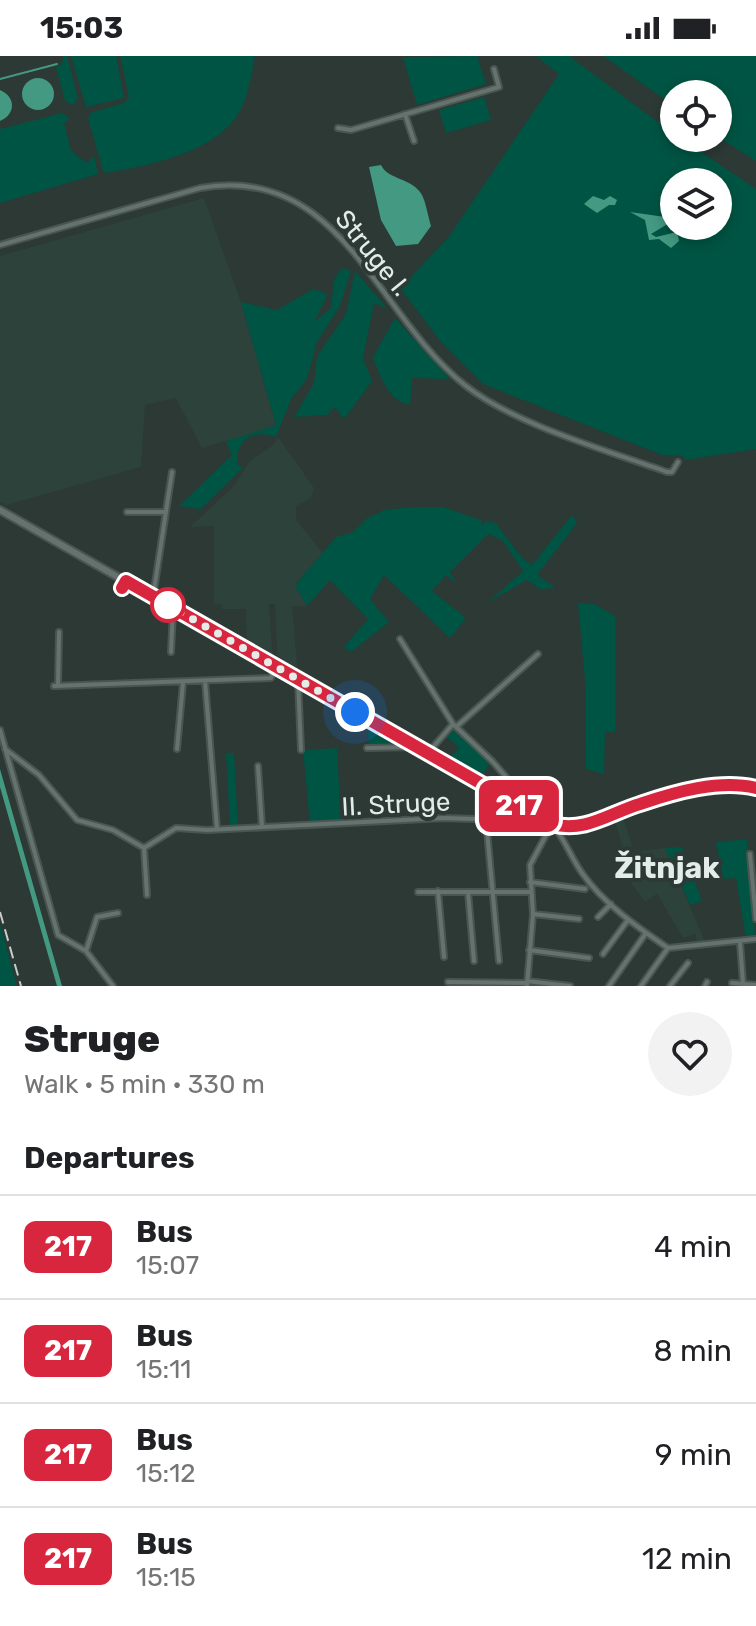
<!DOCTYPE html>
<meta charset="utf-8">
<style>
:root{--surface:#fff;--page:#f2f2f2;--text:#202124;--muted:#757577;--line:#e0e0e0}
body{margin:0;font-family:Rubik,sans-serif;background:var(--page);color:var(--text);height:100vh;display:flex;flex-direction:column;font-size:30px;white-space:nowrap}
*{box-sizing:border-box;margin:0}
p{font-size:26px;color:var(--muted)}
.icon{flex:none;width:44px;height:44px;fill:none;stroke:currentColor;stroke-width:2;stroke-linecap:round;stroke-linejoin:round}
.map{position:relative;height:930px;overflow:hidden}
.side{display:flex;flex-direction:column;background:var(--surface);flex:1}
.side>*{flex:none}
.badge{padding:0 16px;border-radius:12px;font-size:28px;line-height:52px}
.buttons{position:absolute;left:660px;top:24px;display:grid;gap:16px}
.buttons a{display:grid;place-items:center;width:72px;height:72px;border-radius:50%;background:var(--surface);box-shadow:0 4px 12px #0003;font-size:40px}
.you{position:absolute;width:40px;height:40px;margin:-20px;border:6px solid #fff;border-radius:50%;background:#1a73e8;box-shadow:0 0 0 12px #1a73e833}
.map>.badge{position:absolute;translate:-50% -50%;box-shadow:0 0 0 4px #fff}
h2{padding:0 24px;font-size:30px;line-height:72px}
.round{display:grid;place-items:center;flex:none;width:84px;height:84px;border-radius:42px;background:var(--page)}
.head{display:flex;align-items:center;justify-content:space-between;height:136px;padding:0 24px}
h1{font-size:38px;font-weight:800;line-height:60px}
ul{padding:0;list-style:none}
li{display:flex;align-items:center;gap:24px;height:104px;padding:0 24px;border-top:2px solid var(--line)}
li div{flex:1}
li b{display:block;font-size:30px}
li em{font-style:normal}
li .badge{min-width:88px;font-weight:700;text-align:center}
.status{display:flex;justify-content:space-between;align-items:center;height:56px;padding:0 40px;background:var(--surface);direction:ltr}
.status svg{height:22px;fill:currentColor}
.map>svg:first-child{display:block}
.built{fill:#2d423b}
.green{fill:#005443;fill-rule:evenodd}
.water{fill:#439982}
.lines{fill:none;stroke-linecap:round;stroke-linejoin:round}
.stream{stroke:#439982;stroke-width:2}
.street-casing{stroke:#4a5551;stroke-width:8}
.secondary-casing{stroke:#4a5551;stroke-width:10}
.street{stroke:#65736e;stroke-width:4}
.secondary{stroke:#65736e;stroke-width:6}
.rail{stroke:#c4cdca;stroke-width:2;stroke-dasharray:12 6;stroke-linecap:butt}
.line-casing{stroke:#fff;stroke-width:18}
.line{stroke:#d7263d;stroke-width:12}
.walk{stroke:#e4ece9;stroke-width:8;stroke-dasharray:0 14.4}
.stop-dot{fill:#fff;stroke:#d7263d;stroke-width:4}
.labels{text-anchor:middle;stroke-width:8;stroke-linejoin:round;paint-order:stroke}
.street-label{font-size:26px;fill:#e4ece9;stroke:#2c3935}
.quarter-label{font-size:30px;font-weight:bold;fill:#e4ece9;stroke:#2c3935}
</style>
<div class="status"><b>15:03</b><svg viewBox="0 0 49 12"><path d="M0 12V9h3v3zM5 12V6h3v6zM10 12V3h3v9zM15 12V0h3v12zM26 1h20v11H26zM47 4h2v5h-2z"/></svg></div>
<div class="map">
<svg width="756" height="930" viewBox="0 0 756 930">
<rect width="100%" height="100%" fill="#2c3935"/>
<path class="built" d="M204 142 241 246 276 370 202 392 176 342 145 349 141 411 6 449 0 446V200Z
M278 381 314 432 311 442 296 450V464L323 497 295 528 307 550H292L298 620 278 610 275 548H269L273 606 247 592 246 553H222V548H214V470L190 471 234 430 250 405 272 390Z
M622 758 634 796 665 792 706 888 698 889 695 878 683 882 657 838 645 846 611 800 624 797 614 761Z"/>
<path class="green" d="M63 0H67L78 43 72 49 65 45 56 11 62 8Z
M71 0H116L124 42 86 51Z
M120 0H255C251 18 249 39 240 55 218 96 150 109 107 117L103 115 88 62 92 56 124 47 129 41Z
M477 0 486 28 417 49 403 1Z
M536 0H569L674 78V82H680L756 133V393L686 404 682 400 662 399 483 328 440 285 400 232 448 182 559 18ZM674 126H718V170H674Z
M603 0H756V105L718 81V38H674V50Z
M484 41 491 64 446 77 439 54Z
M62 57 70 63 64 67 71 95 87 107 94 100 98 118 0 147V73Z
M342 212 351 215 340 250 317 286 307 323 291 343 276 381C252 373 236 383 237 408L243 412 201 453 179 450 232 399 226 385 276 369 241 246 277 254 313 233 328 238 314 266 331 252 334 224Z
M355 215 388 253 374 247 363 302 372 325 344 363 335 351 327 359 294 361 314 327 317 300 346 258Z
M395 262 450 323 412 322 410 349C389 346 379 319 373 301Z
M412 451H443L481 464 483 470 485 465 496 467 522 502 532 509 572 459 577 467 537 519 556 532 540 533 527 524 487 547 523 515 503 485 488 478 450 516 457 528 446 519 432 535 466 562 450 582 384 519 370 543 389 566 351 596 344 591 368 563 330 524 307 550 295 529 336 481 353 476 366 463 384 454Z
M578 547 594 548 615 560V676H605L604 718 586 713 585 622Z
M368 667 406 688 405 691H369Z
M455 672 491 705 479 725 447 706 459 691 446 681Z
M337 692 341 768H310L303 694Z
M226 697H234L238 770 230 771Z
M747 783 755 880 746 883 736 822 723 823 716 786Z
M682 791 702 845 690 849 665 792Z
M0 868 17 930H0Z"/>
<path class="water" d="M22 38a16 16 0 1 1 32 0a16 16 0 1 1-32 0Z
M0 34C16 41 16 58 0 65Z
M381 109C388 124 413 122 422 139 426 147 428 160 431 170L418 188 396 190 381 164 369 111Z
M593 140 604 144 610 140 617 144 615 149H609L597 157 584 148Z
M630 156 665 161 666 169 651 178 656 181 677 176 679 185 671 192 659 183 649 184 645 164Z
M0 713 62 930H57L0 731Z"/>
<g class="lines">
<path class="stream" d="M0 23 57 8"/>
<defs>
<path id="street" d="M405 58 414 85
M338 72 351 74 499 31 494 13
M0 189 200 132C342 107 375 259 466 330 516 369 606 394 667 416H672L678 406
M127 456H165
M153 541 172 416
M400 583 453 668 493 706 538 758
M171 596 173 554
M298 624 301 694
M205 625 217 773
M54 630 271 622 275 610
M58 630 59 576
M456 671 538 598
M0 674 58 879 86 895 113 930
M367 692 413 691
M5 693 39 719 77 764 113 774 144 792 176 772 207 774 444 762 507 764 532 758
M177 693 183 627
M427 698 453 668
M258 710 262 771
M486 764 499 905
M552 768C565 783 570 800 582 817 603 847 637 871 668 892L756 883
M144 792 147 839
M750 798 756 863
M530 826 585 833
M438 835 444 901
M418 836H531
M468 836 474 905
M533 858 579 863
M598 861 611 848
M740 886 743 927
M529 894 589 902
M86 895 97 861 118 857
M603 898 628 864
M527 925 570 930
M448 926 527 927
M732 927 756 929
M527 930 533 858 530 809 552 768
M609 930 646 877
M641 930 668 892
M670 930 688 907
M705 930 707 926"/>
<path id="secondary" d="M0 454 552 768C585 776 610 758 640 747 675 736 720 723 756 732"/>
</defs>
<use href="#street" class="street-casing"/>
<use href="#secondary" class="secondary-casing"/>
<use href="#street" class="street"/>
<use href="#secondary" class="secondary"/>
<path class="rail" d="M0 856 21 930"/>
</g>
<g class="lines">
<defs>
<path id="line" d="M122 532 126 525 552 768C585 777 610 757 640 748 675 736 720 723 756 732"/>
</defs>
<use href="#line" class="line-casing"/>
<use href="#line" class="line"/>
<path class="walk" d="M168 549 355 656"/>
</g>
<circle class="stop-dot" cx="168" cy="549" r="16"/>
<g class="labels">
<g class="street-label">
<text transform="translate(373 197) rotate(51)" y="9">Struge I.</text>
<text transform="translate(396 748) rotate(-3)" y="9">II. Struge</text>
</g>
<g class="quarter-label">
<text x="667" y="822">Žitnjak</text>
</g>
</g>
</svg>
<div class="buttons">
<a><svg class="icon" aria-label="locate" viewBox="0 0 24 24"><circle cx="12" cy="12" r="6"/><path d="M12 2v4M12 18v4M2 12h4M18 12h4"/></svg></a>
<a><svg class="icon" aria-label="layers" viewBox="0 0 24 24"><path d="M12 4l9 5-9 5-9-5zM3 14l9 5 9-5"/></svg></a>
</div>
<div class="you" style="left:355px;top:656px"></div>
<b class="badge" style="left:519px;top:750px;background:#d7263d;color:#fff">217</b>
</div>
<section class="side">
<div class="head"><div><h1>Struge</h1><p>Walk · 5 min · 330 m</p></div><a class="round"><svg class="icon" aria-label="heart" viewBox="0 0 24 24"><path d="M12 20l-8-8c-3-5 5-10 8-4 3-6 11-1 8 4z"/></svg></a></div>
<h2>Departures</h2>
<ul>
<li><span class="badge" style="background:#d7263d;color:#fff">217</span><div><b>Bus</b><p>15:07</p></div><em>4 min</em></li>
<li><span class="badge" style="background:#d7263d;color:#fff">217</span><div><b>Bus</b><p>15:11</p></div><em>8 min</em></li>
<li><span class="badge" style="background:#d7263d;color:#fff">217</span><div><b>Bus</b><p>15:12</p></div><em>9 min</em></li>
<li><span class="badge" style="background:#d7263d;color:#fff">217</span><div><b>Bus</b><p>15:15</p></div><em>12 min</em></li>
</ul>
</section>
